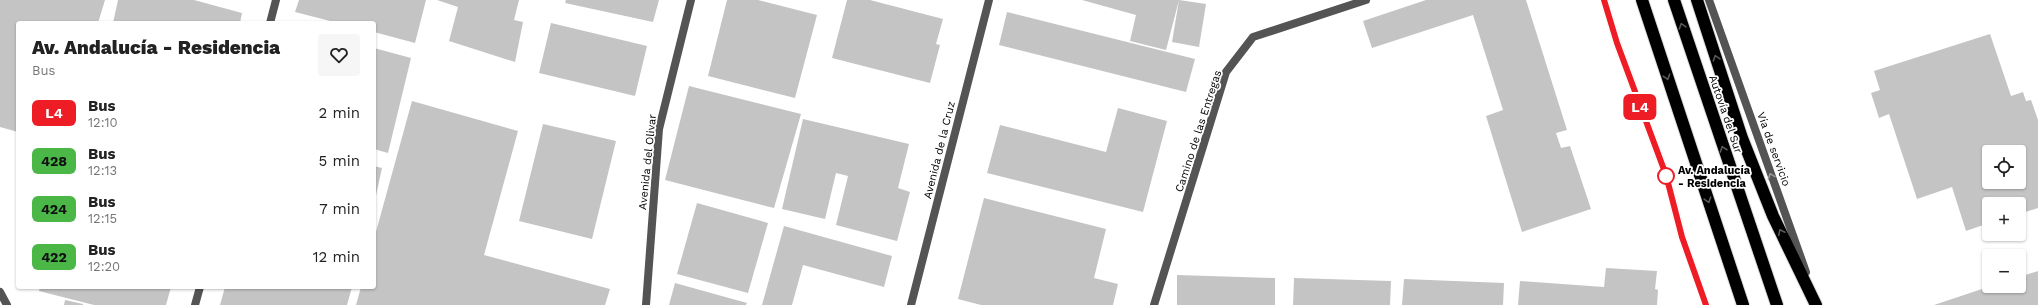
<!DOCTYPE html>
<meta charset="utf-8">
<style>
:root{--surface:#fff;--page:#f6f6f6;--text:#222;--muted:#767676}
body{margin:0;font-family:"Work Sans",sans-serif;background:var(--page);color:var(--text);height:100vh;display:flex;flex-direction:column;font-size:15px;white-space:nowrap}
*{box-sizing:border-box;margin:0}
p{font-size:13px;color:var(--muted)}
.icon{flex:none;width:22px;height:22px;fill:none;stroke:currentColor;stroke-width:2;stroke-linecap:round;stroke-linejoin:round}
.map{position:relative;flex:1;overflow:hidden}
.side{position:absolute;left:16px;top:21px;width:360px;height:268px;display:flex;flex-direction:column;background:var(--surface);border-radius:4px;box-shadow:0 1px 3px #0004}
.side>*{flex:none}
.badge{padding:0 8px;border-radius:6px;font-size:14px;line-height:26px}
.tools{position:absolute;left:1982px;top:145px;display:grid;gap:8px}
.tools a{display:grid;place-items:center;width:44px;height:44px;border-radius:4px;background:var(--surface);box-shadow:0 1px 3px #0004;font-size:20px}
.map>.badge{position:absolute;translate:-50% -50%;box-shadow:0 0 0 2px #fff}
.round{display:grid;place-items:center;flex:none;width:42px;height:42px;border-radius:4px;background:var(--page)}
.headline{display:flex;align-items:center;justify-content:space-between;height:68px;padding:0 16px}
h1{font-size:19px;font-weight:800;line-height:30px}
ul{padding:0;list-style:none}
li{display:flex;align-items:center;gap:12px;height:48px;padding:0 16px}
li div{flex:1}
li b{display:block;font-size:15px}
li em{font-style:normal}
li .badge{min-width:44px;font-weight:700;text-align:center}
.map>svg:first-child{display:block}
.building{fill:#c4c4c4;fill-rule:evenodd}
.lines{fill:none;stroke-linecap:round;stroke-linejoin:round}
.highway-casing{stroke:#dbdbdb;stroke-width:14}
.street{stroke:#545454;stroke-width:8}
.highway{stroke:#000;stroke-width:12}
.oneway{stroke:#595959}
.oneway2{stroke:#989898}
.line-casing{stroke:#fff;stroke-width:9}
.line{stroke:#ee1c25;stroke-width:6}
.stop-dot{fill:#fff;stroke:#ee1c25;stroke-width:2}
.labels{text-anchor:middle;stroke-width:3.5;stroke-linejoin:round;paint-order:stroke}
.street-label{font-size:11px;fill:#000;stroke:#fff}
.stop-label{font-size:11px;font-weight:bold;fill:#000;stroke:#fff;text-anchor:start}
</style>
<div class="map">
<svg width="2038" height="305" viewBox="0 0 2038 305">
<rect width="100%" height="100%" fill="#fff"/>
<path class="building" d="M0 0H105L98 23H18V132L0 127Z
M118 0H194L242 13 240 23H113Z
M299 0H426L415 43 374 32V23H338L295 12Z
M437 0H519L514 20 523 22 515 62 449 41 458 7Z
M566 0H659L653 22 565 3Z
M727 0H758L817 15 795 98 708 76Z
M847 0H870L943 19 936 44 940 45 930 83 832 58Z
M1082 0H1179L1166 50 1130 41 1136 15Z
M1179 0 1206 4 1199 47 1172 42Z
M1426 0H1526L1567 130 1556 133 1561 148 1570 146 1591 209 1522 232 1486 116 1503 110 1473 15 1372 48 1363 21Z
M1007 12 1195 59 1186 92 999 45Z
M551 23 647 46 635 96 539 73Z
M1990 34 2011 96 2023 92 2026 101 2031 100 2038 120V208L2019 214V204H1989V223L1966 231 1952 187 1917 199 1889 114 1879 118 1871 93 1880 90 1874 71ZM1989 152H2019V182H1989Z
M374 48 411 58 388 153 374 149Z
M689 86 801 114 774 208 665 180Z
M412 101 518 131 484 255 610 289 605 305H356L361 287H374V239Z
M1118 108 1167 121 1143 212 987 173 1000 125 1106 152Z
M803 119 909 144 898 188 910 192 897 241 836 225 848 176 836 173 825 219 782 209Z
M543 124 616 141 592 239 519 221Z
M374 166 382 168 375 200H374Z
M984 198 1106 229 1094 278 1118 284 1113 305H981L958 299Z
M697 203 768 223 748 293 677 274Z
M784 226 892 256 884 287 803 265 792 305H762Z
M1606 268 1657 271 1655 289 1658 290 1657 305H1518L1520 281 1604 287Z
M2038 271V305H1934L1991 286H2019V277Z
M1177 275 1275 278V305H1177Z
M1294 278 1391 281 1390 305H1293Z
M1404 279 1504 283 1503 305H1402Z
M675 283 747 303 746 305H669Z
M40 287H171L166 305H94L39 291Z
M225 287H352L347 305H220Z
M65 300 83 304V305H64Z"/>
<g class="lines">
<defs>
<path id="highway" d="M1642 0 1743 305
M1674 0 1777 305
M1697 0 1742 138 1773 216 1816 305"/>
</defs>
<use href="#highway" class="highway-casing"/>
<path class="street" d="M1604 0 1617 43 1666 175 1682 237 1706 305
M1709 0 1806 272
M270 23 276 0
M0 292 7 305
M195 305 200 287
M646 305 659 129 691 0
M911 305 989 0
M1154 305 1226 72 1253 37 1366 0"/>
<use href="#highway" class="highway"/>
</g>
<defs><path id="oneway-chevron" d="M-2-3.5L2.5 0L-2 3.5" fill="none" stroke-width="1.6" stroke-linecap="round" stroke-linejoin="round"/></defs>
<g class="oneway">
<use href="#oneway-chevron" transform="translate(1682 26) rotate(-108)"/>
<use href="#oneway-chevron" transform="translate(1716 58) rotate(-108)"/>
<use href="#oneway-chevron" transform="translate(1667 77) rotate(72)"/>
<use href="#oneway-chevron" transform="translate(1723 149) rotate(-109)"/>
<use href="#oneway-chevron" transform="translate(1708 200) rotate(72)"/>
<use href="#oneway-chevron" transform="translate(1781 232) rotate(-116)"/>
</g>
<use class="oneway2" href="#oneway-chevron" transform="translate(1771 176) rotate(-110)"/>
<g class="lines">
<defs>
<path id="line" d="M1604 0 1617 43 1666 175 1682 237 1706 305"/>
</defs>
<use href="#line" class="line-casing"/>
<use href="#line" class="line"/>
</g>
<circle class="stop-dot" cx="1666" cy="176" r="8"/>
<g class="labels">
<g class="street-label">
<text transform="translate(1726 114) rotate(71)" y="4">Autovía del Sur</text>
<text transform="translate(1198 131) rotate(-72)" y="4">Camino de las Entregas</text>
<text transform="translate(1774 149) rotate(70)" y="4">Vía de servicio</text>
<text transform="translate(939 150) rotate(-76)" y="4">Avenida de la Cruz</text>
<text transform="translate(647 162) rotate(-84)" y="4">Avenida del Olivar</text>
</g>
<g class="stop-label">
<text x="1678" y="174">Av. Andalucía<tspan x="1678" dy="13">- Residencia</tspan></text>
</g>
</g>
</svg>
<div class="tools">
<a><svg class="icon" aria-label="locate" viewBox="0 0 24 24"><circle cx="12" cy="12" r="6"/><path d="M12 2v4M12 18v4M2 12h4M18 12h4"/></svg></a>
<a>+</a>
<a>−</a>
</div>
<b class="badge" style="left:1640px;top:107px;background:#ee1c25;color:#fff">L4</b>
<section class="side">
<div class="headline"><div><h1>Av. Andalucía - Residencia</h1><p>Bus</p></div><a class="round"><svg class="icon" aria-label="heart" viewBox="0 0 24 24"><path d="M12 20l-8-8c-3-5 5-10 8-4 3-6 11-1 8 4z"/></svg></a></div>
<ul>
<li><span class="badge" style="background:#ee1c25;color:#fff">L4</span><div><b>Bus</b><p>12:10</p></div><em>2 min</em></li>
<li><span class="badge" style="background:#4ab747;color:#111">428</span><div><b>Bus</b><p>12:13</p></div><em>5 min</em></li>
<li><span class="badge" style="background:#4ab747;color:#111">424</span><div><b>Bus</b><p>12:15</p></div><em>7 min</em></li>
<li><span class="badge" style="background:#4ab747;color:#111">422</span><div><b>Bus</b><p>12:20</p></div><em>12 min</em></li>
</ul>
</section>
</div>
